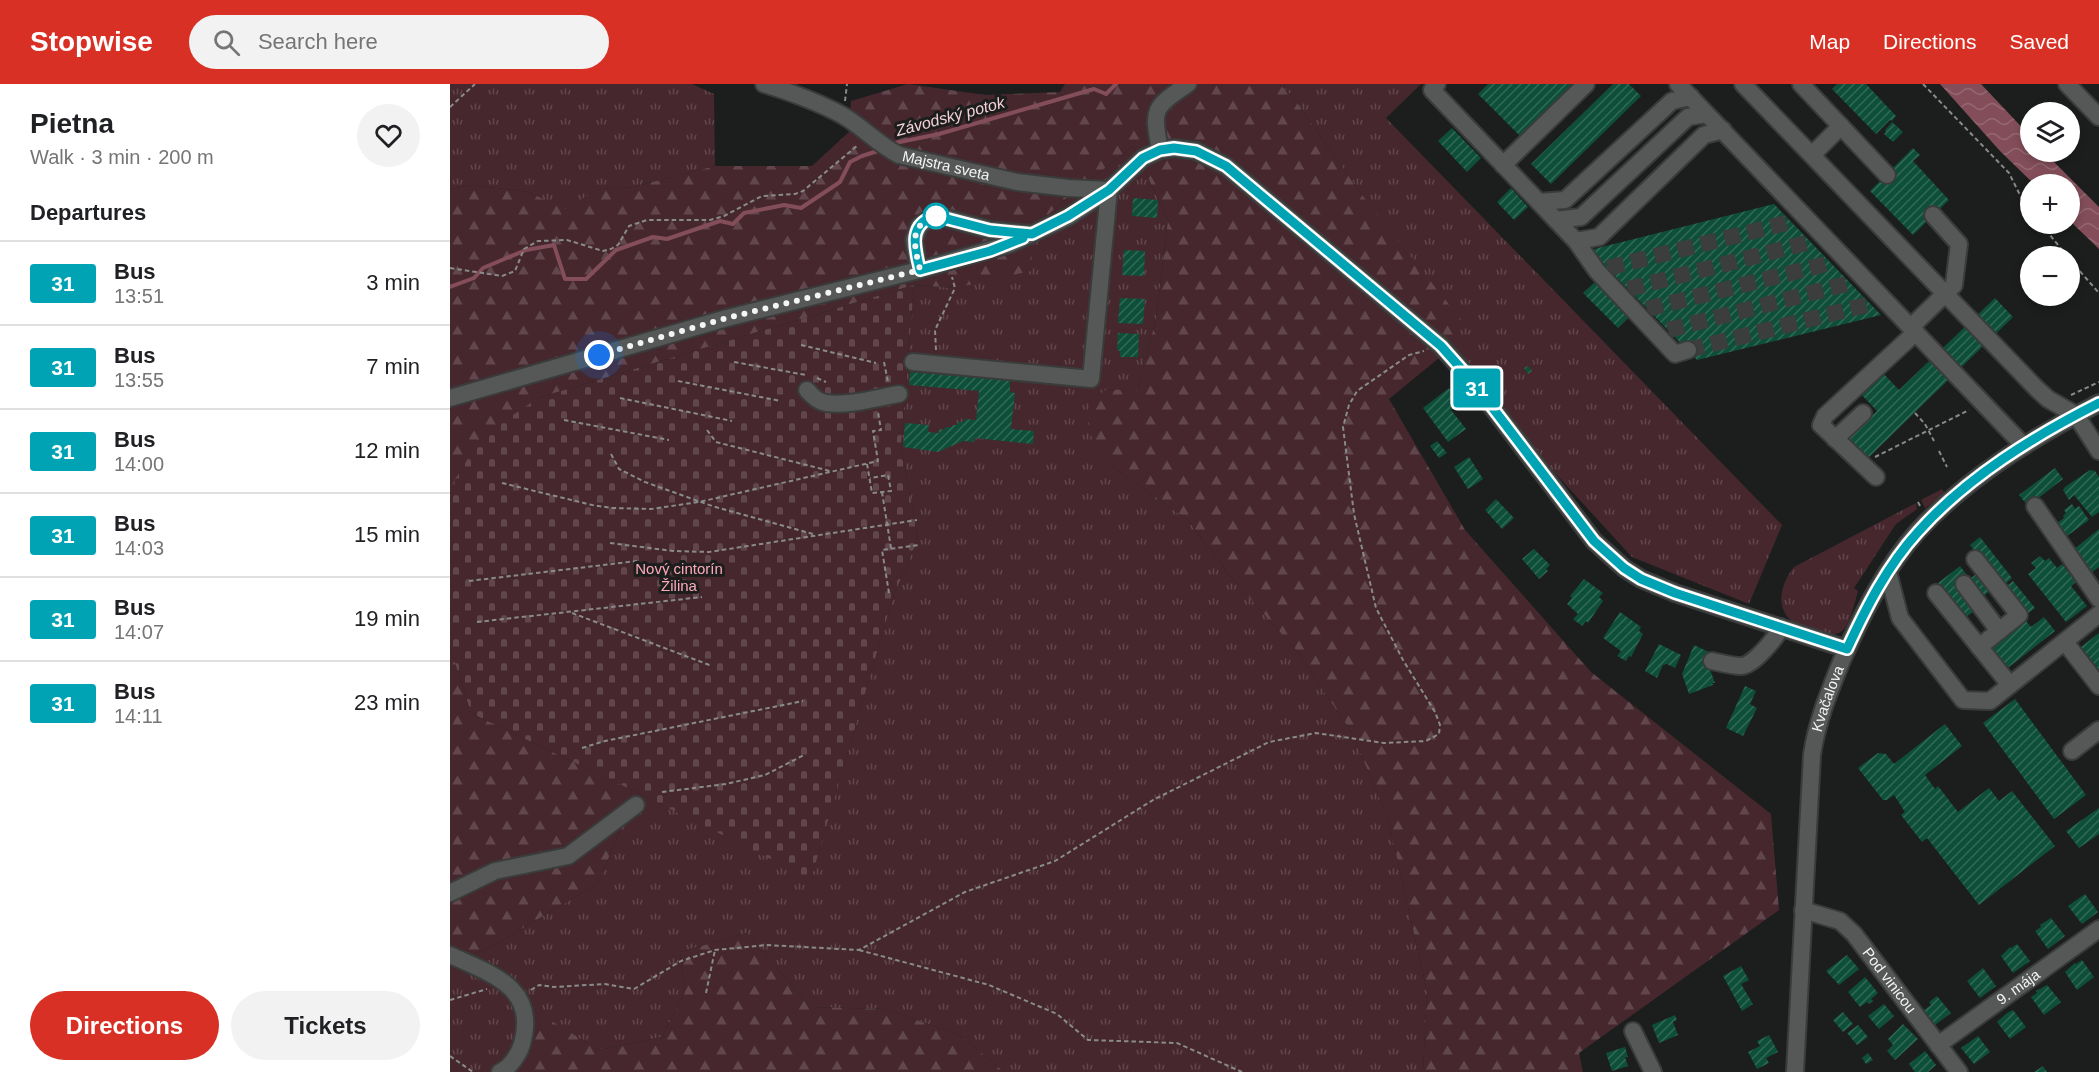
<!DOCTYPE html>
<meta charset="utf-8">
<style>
:root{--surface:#fff;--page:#f2f2f2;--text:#202124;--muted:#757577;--line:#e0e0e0;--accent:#d93025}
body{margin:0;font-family:Helvetica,sans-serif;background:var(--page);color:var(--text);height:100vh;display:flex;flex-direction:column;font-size:22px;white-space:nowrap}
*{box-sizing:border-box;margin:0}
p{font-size:20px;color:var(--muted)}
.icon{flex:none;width:33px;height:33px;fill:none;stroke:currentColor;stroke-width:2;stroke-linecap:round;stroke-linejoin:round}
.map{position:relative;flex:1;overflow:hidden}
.details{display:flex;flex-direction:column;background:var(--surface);width:450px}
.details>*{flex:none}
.badge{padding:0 12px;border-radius:4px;font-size:21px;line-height:39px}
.buttons{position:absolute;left:1570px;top:18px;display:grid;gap:12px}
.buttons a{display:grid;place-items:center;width:60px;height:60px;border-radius:50%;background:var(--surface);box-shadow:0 3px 9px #0003;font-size:30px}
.you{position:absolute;width:30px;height:30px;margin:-15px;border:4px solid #fff;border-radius:50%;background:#1a73e8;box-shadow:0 0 0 9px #1a73e833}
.map>.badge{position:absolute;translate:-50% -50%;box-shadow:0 0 0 3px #fff}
h2{padding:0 30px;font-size:22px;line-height:54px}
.round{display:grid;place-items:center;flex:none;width:63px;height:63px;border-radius:32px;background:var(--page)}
.headline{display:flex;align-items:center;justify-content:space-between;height:102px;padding:0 30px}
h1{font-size:28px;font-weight:800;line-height:45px}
.primary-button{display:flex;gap:12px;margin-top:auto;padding:12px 30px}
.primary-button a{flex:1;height:69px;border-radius:36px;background:var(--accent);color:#fff;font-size:24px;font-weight:800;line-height:69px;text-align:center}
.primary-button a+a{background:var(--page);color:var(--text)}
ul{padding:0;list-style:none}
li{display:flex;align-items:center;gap:18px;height:84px;padding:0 30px;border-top:2px solid var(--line)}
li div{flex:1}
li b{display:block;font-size:22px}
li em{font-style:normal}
li .badge{min-width:66px;font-weight:700;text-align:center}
header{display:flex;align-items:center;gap:36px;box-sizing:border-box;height:84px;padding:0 30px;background:var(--accent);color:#fff}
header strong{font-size:28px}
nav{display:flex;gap:33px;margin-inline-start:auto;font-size:21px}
.search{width:420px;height:54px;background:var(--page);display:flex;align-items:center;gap:15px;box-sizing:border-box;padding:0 21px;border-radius:33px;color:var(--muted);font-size:22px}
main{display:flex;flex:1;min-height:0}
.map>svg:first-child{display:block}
.grass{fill:url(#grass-tufts)}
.forest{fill:url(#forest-firs)}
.cemetery{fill:url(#cemetery-stones)}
.water{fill:url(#water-waves)}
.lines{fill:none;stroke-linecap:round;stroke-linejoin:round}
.stream{stroke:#834e59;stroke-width:4}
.building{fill:url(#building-hatch)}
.minor-tunnel{stroke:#3b3e3d;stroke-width:16;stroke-dasharray:16 8;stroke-linecap:butt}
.minor-casing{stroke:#3a3c3b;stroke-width:20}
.path{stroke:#888b8a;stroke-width:2;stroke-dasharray:4.5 3;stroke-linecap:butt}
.minor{stroke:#555856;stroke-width:16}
.line-casing{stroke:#fff;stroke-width:14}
.line{stroke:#00a3b4;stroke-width:9}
.walk{stroke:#f3f5f4;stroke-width:6;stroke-dasharray:0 10.8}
.stop-dot{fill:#fff;stroke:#00a3b4;stroke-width:3}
.labels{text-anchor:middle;stroke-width:6;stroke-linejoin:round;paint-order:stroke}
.street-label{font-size:15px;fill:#f3f5f4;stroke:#1b1e1d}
.park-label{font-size:15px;fill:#ffa9ba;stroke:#1b1e1d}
.water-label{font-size:16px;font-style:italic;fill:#f5d1d7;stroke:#1b1e1d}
</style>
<header>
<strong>Stopwise</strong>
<div class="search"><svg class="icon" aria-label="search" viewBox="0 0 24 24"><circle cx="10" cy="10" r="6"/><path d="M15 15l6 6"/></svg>Search here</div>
<nav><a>Map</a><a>Directions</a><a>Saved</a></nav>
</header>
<main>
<section class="details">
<div class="headline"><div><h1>Pietna</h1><p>Walk · 3 min · 200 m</p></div><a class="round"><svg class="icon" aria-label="heart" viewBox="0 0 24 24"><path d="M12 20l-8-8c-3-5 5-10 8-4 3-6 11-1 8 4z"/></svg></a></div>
<h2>Departures</h2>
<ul>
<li><span class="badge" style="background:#00a3b4;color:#fff">31</span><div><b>Bus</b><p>13:51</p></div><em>3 min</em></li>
<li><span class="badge" style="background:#00a3b4;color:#fff">31</span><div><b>Bus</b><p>13:55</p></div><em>7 min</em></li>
<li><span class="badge" style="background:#00a3b4;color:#fff">31</span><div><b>Bus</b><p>14:00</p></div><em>12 min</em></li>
<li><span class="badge" style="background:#00a3b4;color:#fff">31</span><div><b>Bus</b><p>14:03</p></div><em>15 min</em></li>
<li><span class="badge" style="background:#00a3b4;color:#fff">31</span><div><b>Bus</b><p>14:07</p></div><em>19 min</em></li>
<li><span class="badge" style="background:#00a3b4;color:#fff">31</span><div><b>Bus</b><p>14:11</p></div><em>23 min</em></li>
</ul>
<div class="primary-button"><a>Directions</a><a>Tickets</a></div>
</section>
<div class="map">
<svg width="1649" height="988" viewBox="0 0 1649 988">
<defs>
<pattern id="grass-tufts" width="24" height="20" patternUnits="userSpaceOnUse" patternTransform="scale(1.5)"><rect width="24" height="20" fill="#46272e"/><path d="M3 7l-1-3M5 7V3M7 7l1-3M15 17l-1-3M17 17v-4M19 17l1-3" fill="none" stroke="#61474d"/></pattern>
<pattern id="forest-firs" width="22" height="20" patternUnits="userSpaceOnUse" patternTransform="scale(1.5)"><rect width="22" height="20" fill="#46272e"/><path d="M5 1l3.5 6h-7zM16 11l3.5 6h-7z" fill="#61474d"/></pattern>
<pattern id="cemetery-stones" width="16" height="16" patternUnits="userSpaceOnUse" patternTransform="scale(1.5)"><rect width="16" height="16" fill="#46272e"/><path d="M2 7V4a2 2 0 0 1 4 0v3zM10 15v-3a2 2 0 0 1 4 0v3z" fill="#61474d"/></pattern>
<pattern id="water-waves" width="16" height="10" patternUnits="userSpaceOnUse" patternTransform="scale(1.5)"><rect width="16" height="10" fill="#834e59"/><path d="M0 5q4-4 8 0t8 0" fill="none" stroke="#956871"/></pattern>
<pattern id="building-hatch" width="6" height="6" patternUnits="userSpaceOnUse" patternTransform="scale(1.5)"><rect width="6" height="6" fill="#0e4f3a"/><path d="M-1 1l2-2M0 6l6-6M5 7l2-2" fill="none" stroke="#326957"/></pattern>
</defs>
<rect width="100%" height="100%" fill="#1b1e1d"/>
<path class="grass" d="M0 0H242L264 10 265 82 183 103 149 105 115 126 78 108 23 101 0 105Z
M829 0H971L936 34 1332 441 1299 520 1182 473 995 269 912 111 842 12Z
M683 62 718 136 706 235 687 308 657 305 653 376 738 436 780 492 846 566 902 649 938 734 977 907 973 988H554L511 952 436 925 360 923 297 849 230 868 235 908 212 953 149 966 95 934 72 982 63 988H0V879L41 863 147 800 166 757 182 706 361 794 443 513 468 455 451 362 464 201 505 204C565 158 623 109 683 62Z
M1492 405 1495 410 1475 424 1471 416Z
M1466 419 1467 425 1446 440 1404 504 1408 507C1394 560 1392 556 1343 538 1324 524 1331 499 1344 483Z"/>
<path class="forest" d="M458 0 535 11 610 8 615 0H829L842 12 912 111 1013 238 995 269 939 315 1015 446 1141 588 1321 730 1329 826 1129 969 1133 988H973L977 907 938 734 902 649 846 566 780 492 738 436 653 376 638 345 639 317 657 305 687 307 706 235 718 136 683 62 617 114 583 144 581 187 505 204 464 201 88 314 0 426V105L23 101 78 108 115 125 149 105 183 103 265 82H362L399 48 401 17Z
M0 563 21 629 182 706 166 757 147 800 41 863 0 879Z
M297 849 360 923 436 925 511 952 554 988H63L72 982 95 933 149 966 212 953 235 908 230 868Z"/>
<path class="cemetery" d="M464 201 451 362 468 455 443 513 361 795 182 706 21 629 0 563V426L5 396 31 353 88 314Z"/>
<path class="water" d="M1490 0H1531L1581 53V68H1594L1649 123V165L1620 137V100H1584L1550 67Z"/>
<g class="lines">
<path class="stream" d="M440 60 489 50 644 5 656 10 666 0
M0 203 24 194 33 184 76 166 104 161 115 195H136L166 166 203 153 217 155 270 137 283 140 294 129 334 121 351 124 390 98 400 78 412 72 431 66"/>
</g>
<path class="building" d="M1038 0H1126L1071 53 1028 10Z
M1163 0H1179L1191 12 1101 100 1081 80Z
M1387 0H1416L1446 32 1442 37 1440 36 1426 50 1382 5Z
M1442 38 1453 48 1443 58 1434 50 1436 48 1435 46Z
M1002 44 1031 74 1017 88 988 57Z
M1463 64 1470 71 1463 77 1499 116 1463 151 1420 107Z
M1061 104 1078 123 1064 136 1047 118Z
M683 114 708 116 707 134 682 132Z
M1324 120 1431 231 1247 276 1140 166Z
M674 166 695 167 694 192 672 191Z
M1145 198 1179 233 1168 244 1133 209Z
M670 214 695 215 693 240 668 239Z
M1545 214 1563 233 1417 375 1398 355 1427 327 1409 308 1431 287 1449 306Z
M668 249 689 250 688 273H670V267L667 266Z
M1078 282 1082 287 1078 290 1074 284Z
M460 288 542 295 548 292 549 295 553 293 554 296 560 293V308L565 309 561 345 584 347 583 360 525 354 524 358 513 357 488 368 453 363 455 339 479 341 478 348 489 349V345L495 346V343H502V341H507L508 338H514V335L526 336 529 307 459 301Z
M999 304 1011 319 1001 326 1016 345 998 358 973 324Z
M987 357 997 369 989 374 980 362Z
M1019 373 1033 395 1018 405 1004 383Z
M1605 384 1613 395 1578 422 1569 411Z
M1640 386 1645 387 1649 393V428L1642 433 1624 411 1619 416 1613 406 1615 403Z
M1046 415 1064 434 1052 445 1035 426Z
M1622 420 1625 425 1629 422 1639 436 1617 452 1607 439 1614 434 1613 432 1616 429 1614 426Z
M1649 445V483L1641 489 1623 466Z
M1530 453 1562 494 1553 502 1520 461Z
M1084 465 1100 481 1096 485 1098 487 1089 495 1072 475Z
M1590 472 1595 477 1599 474 1607 484 1612 480 1626 498 1621 502 1637 522 1616 538 1578 490 1586 484 1581 479Z
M1510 482 1520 495 1527 489 1541 506 1531 514 1528 524 1515 534 1488 499Z
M1134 495 1153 509 1149 513 1153 517 1138 539 1136 537 1132 542 1123 535 1128 530 1117 520 1122 514 1120 512Z
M1563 497 1585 524 1576 531 1554 504Z
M1170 528 1191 543 1189 547 1193 550 1181 573 1179 572 1176 577 1167 572 1171 567 1153 554Z
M1594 533 1605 547 1555 586 1539 566 1576 537 1581 543Z
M1649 549V586L1631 563Z
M1209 560 1231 571 1225 584 1217 580 1213 581 1207 594 1195 587Z
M1244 561 1263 570 1258 580 1265 599H1262L1263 601 1239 610 1232 590Z
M1295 602 1306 607 1300 620 1307 624 1293 652 1276 644Z
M1565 615 1636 711 1604 735 1533 639Z
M1495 640 1512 662 1475 691 1485 705 1488 702 1508 728 1539 704 1549 717 1562 707 1605 762 1529 821 1477 754 1472 758 1451 731 1455 728 1444 711 1437 716H1433L1408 684 1428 669 1436 670 1444 680Z
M1649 724V750L1629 764 1616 747Z
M1635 810 1648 828 1632 840 1618 822Z
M1601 834 1615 852 1598 865 1585 847 1591 843 1590 841Z
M1567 860 1580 877 1563 889 1551 872 1560 863 1561 864Z
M1397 871 1409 885 1389 901 1376 887Z
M1632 876 1644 893 1627 906 1615 888 1625 879 1626 880Z
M1291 882 1299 896 1291 900 1303 920 1292 927 1273 892Z
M1533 884 1546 902 1530 914 1517 897Z
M1415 893 1428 909 1421 915 1423 917 1419 920 1417 918 1410 923 1398 908Z
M1597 901 1611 918 1594 931 1581 913 1587 909 1586 907Z
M1487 912 1501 929 1485 941 1474 926 1481 921 1479 918Z
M1434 920 1444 932 1429 945 1418 932Z
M1563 926 1576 943 1560 955 1547 938 1557 929Z
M1393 928 1403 940 1393 948 1383 936Z
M1225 931 1227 936 1223 938 1228 951 1209 959 1202 941Z
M1453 940 1468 955 1445 976 1437 967 1443 961 1438 955Z
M1408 941 1418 953 1407 961 1397 949Z
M1319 951 1328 968 1316 974 1319 979 1307 985 1298 968 1310 962 1307 957Z
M1528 952 1540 968 1524 980 1511 964Z
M1175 963 1178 973H1175L1178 982 1162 987 1156 969Z
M1475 967 1486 981 1478 988H1465L1459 980Z
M1418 969 1423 976 1416 980 1412 974Z
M1593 982 1597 988H1584Z"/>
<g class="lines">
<path class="minor-tunnel" d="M1158 184 1340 138
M1178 205 1360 158
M1197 225 1380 179
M1218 246 1400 199
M1238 266 1420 220"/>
<defs>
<g id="minor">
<path id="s1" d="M314 0C340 8 368 18 392 31 412 42 427 60 449 71L567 98 618 104 659 106 641 295 463 278"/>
<path d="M987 0 982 6 1126 157 1147 187 1225 270 1238 266"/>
<path d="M1228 0 1574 362"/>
<path d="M1293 0 1587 305 1598 315 1626 331 1649 367"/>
<path d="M1351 0 1437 91"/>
<path d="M1617 0 1649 33"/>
<path d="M710 66C702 24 703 24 738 0"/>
<path d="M1362 71 1391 42"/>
<path d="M1053 81 1136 0"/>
<path d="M1089 118 1115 116 1222 17 1241 13"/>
<path d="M1106 136 1131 133 1238 33 1256 30"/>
<path d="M1126 157 1149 153 1254 51 1273 46"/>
<path d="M469 186 464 156 469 142 480 134 492 133 540 146 581 150"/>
<path d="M1461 243 1504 201 1509 160 1483 131"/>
<path d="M357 306C362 312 368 318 376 319 400 322 426 314 449 310"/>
<path d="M0 314 277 234 469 186 560 160 618 133 659 106 693 74 710 66 724 64 746 67 776 82 991 262 1023 298 1144 457 1174 484 1191 495 1225 509 1397 565"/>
<path d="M1385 355 1413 329"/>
<path d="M1426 393 1371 341 1375 332 1466 248"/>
<path d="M1585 422 1649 515"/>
<path d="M1525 475 1569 531 1529 563"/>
<path d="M1438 488 1450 534 1513 616 1540 617 1649 530"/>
<path d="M1514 500 1549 547"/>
<path d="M1486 509 1560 601"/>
<path d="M1615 558 1649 602"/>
<path d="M1262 577C1271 579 1282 582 1291 582 1303 582 1326 554 1331 543"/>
<path d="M1622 667 1649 646"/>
<path d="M0 809 45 787 118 772 186 721"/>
<path id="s2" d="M1353 826 1390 837 1404 850 1509 988"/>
<path d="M0 871C41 890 88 903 72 960 69 970 60 984 50 988"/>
<path d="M1183 947 1203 988"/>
<path id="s3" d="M1488 961 1649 845"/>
<path id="s4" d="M1345 988 1362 671C1367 637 1379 608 1392 576 1412 531 1435 484 1468 447 1518 393 1584 353 1649 319"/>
</g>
</defs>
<use href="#minor" class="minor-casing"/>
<path class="path" d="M1473 0 1559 89 1572 115 1581 126
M395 17 397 0
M0 23 25 0
M1591 140 1617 172
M1620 176 1649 209
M0 184 52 192 65 187 74 165 88 157 117 156 153 167 161 165 168 161 179 142 197 136H260L274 132 312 112 345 110 353 107 408 61
M351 261 426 279
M486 266 485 246 505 204 502 193
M284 278 356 291
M434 278 438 298
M367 294 376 298
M228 297 331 317
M1621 311 1649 298
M170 314 282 337
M1465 329 1475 340 1484 357
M114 336 219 356
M257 346 266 358 380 387
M1489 367 1497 383
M161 370 169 385 195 398 262 422 363 450
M1425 373 1519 326
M417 380 422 409 441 407 438 391 420 394
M52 399 142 421 162 424 201 425 249 418 428 377 423 347 431 346 428 328
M432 408 441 464
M1468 418 1471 424
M160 459 223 467 259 468 467 436
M19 497 187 477
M439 509 432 466 469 461
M122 529 262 582
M27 538 252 513
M132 664 155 657 353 617
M212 708 276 700 315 691 354 671
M409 866 539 901 607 930 638 956 727 959 792 988
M81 906 89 901 104 903 155 900 184 905 231 877 265 866 317 861 409 866 515 808 605 777 703 716 819 658 866 649 934 659 976 657 989 650 990 641 985 628 953 576 926 524 904 430 893 343 899 321 907 307 959 271 974 267
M256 909 265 866
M0 916 37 905
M0 972 23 988"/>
<use href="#minor" class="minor"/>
</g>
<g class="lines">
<defs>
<path id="line" d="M573 154 540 167 470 186C465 165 457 139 486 132L540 146 582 150 618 132 659 106 693 74 710 66 724 64 746 67 776 82 991 262 1023 298 1144 457 1174 484 1191 495 1225 509 1397 565C1416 524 1437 482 1468 448 1517 393 1584 352 1649 319"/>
</defs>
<use href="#line" class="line-casing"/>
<use href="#line" class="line"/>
<path class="walk" d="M149 271 277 234 470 186C465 163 457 141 486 132"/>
</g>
<circle class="stop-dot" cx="486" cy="132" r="12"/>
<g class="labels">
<g class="street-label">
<text dy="5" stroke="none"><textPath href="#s1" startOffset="202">Majstra sveta</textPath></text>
<text dy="5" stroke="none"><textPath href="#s4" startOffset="376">Kvačalova</textPath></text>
<text dy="5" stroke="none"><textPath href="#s2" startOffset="116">Pod vinicou</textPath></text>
<text dy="5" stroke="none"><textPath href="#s3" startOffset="99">9. mája</textPath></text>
</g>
<g class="park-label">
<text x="229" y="490">Nový cintorín<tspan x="229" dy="17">Žilina</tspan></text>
</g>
<g class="water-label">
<text transform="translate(500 32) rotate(-15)" y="6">Závodský potok</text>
</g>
</g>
</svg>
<div class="buttons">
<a><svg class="icon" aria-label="layers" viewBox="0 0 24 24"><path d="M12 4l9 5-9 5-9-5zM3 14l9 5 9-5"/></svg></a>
<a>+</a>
<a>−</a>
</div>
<div class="you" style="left:149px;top:271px"></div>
<b class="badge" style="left:1027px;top:304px;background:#00a3b4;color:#fff">31</b>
</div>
</main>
